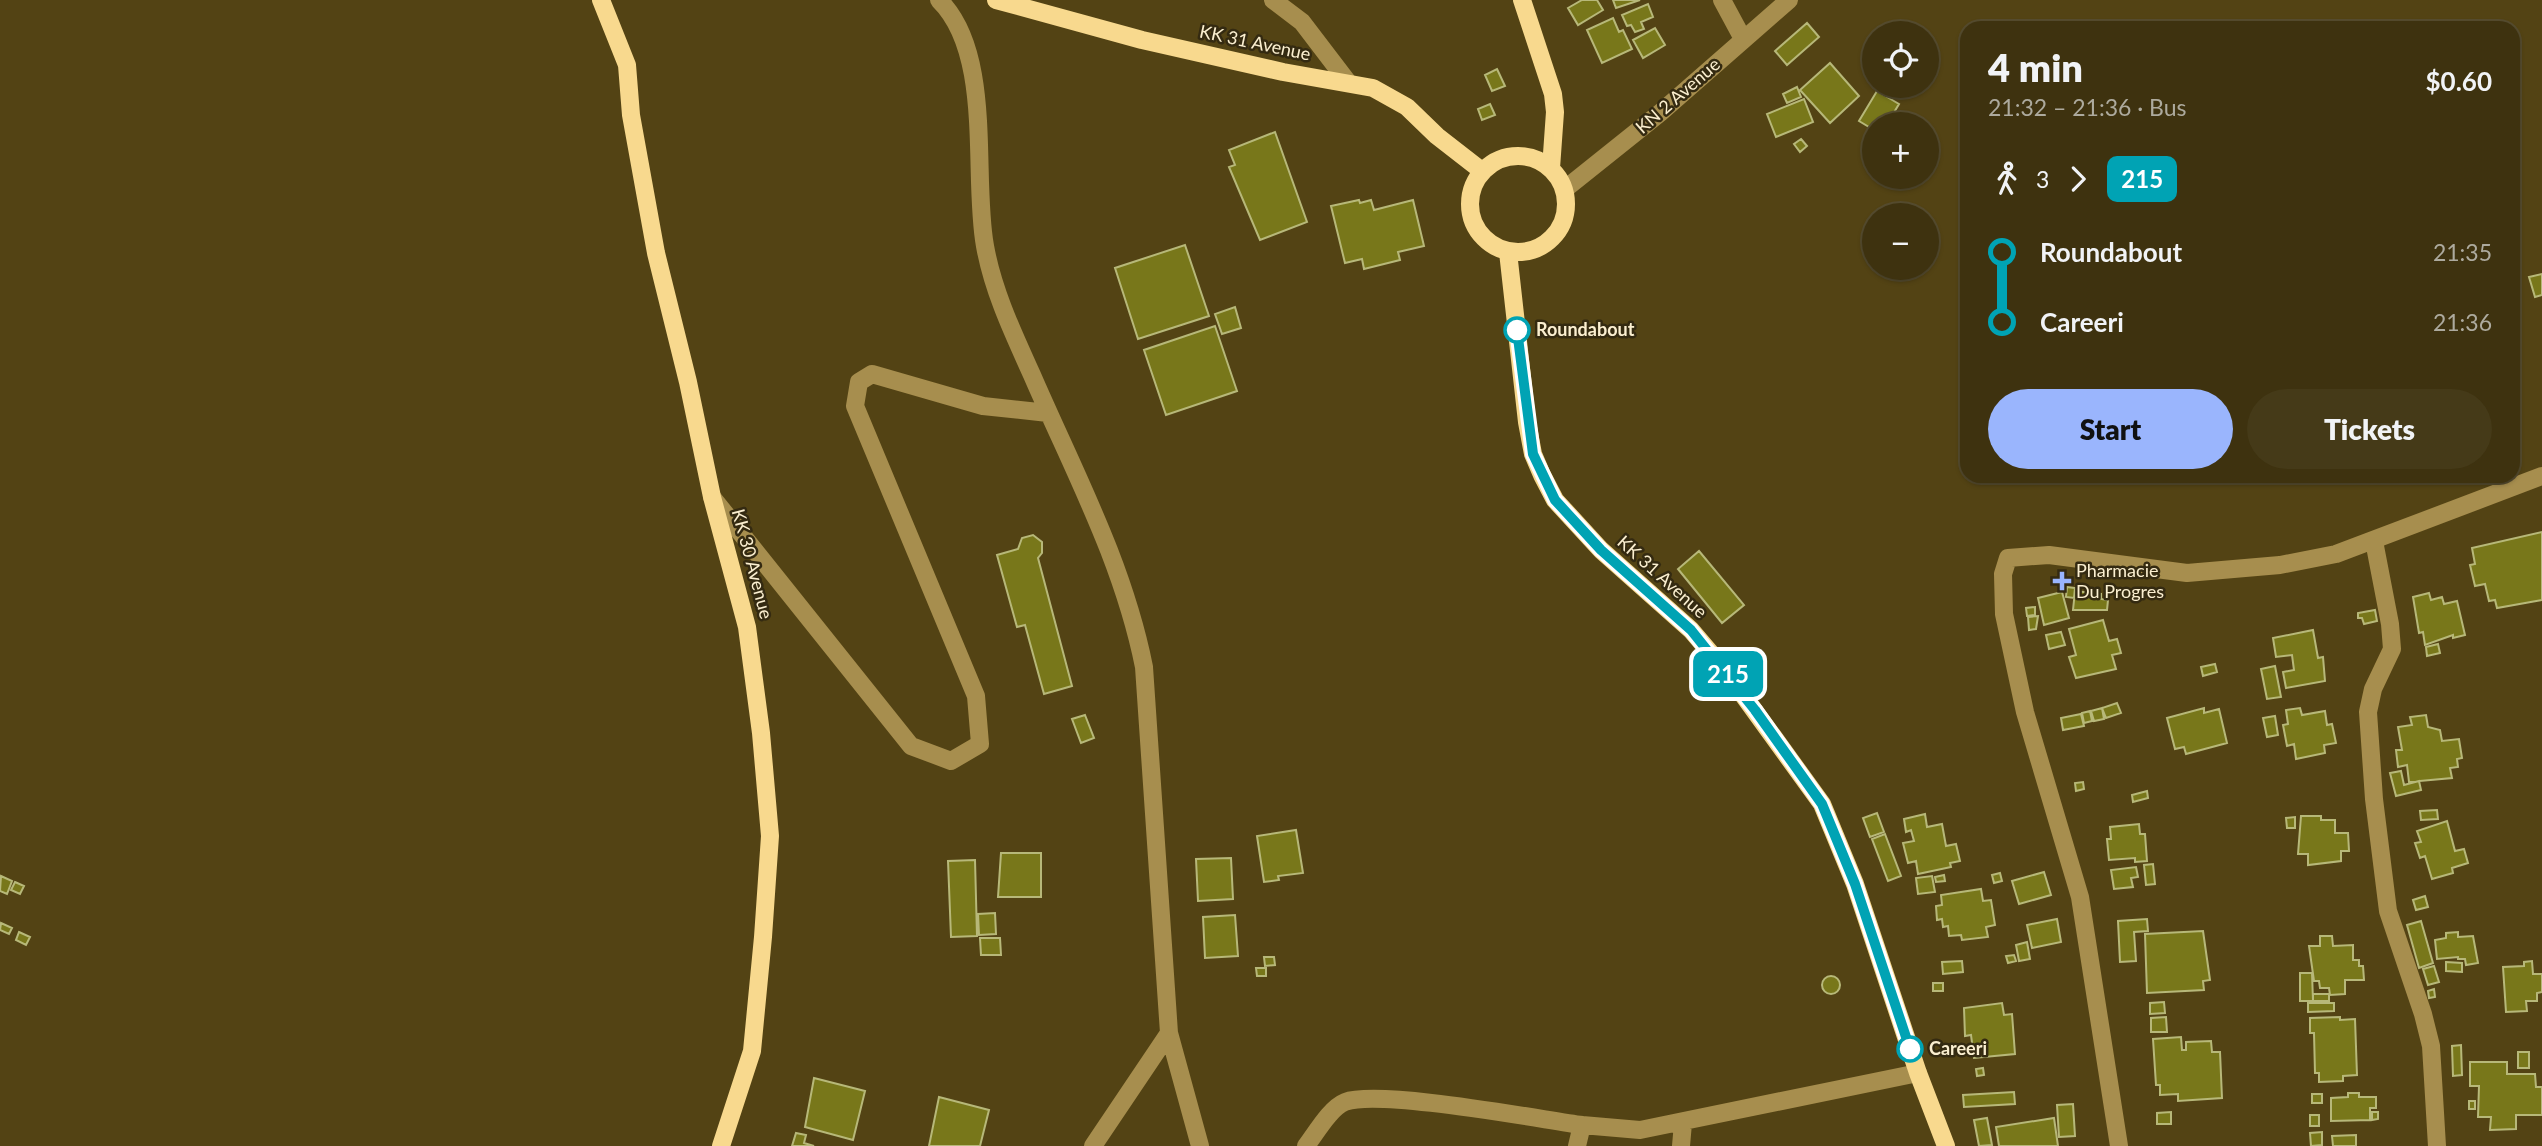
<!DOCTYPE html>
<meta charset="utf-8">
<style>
:root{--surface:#3e320f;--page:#453a18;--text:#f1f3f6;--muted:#adaa9e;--line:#574d2f;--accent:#9ab5fd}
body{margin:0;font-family:Lato,sans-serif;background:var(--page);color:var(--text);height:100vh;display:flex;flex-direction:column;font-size:26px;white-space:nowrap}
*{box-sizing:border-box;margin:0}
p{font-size:23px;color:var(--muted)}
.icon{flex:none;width:38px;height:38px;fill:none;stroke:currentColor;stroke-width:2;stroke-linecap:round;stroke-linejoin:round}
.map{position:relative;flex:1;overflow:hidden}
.panel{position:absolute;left:1960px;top:21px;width:560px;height:462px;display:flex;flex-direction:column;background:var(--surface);border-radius:21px;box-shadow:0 2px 5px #0004,0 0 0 2px var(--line)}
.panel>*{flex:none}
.badge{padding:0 14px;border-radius:10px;font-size:24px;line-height:46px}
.tools{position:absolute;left:1862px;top:21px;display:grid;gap:14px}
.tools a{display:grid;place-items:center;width:77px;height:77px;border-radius:50%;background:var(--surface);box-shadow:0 2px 5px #0004,0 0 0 2px var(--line);font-size:35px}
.map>.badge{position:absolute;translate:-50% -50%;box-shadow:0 0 0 4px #fff}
.legs{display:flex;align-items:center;gap:10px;height:77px;padding:0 28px;font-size:23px}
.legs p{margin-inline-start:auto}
.summary{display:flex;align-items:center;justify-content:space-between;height:119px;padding:0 28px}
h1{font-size:38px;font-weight:800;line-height:52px}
.action{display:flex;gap:14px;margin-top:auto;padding:14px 28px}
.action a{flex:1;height:80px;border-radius:42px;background:var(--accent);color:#111;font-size:28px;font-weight:800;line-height:80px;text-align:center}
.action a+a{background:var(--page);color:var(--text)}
ul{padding:0 28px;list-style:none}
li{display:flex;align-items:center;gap:24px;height:70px;font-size:26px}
li i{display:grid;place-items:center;width:10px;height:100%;margin:0 9px;background:currentColor}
li i::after{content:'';width:18px;height:18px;margin:-9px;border:5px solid;border-radius:50%;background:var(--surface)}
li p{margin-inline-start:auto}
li:first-child i{background:linear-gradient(#0000 50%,currentColor 0)}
li:last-child i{background:linear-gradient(currentColor 50%,#0000 0)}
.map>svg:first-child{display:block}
.building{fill:#78771a;stroke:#b7b879;stroke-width:2}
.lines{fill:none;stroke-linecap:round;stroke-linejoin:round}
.minor{stroke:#a78e4e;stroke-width:18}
.major{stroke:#f8d98e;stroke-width:18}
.line-1-casing{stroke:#fff;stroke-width:16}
.line-1{stroke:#00a3b4;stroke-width:10}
.stop-1-dot{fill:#fff;stroke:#00a3b4;stroke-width:3.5}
.poi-dot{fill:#9ab5fd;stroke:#342a11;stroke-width:2.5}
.labels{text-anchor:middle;stroke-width:5;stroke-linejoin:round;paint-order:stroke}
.street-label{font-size:18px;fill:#fbefd0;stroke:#342a11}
.stop-label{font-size:18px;font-weight:bold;fill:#fbefd0;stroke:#342a11;text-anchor:start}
.poi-label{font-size:18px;fill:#fbefd0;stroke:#342a11;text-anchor:start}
</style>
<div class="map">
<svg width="2542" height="1146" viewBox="0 0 2542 1146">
<rect width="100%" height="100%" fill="#534314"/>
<path class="building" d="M1582 0H1597L1603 10 1578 25 1568 8Z
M1613 0H1640L1616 8Z
M1648 4 1653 17 1641 22 1644 29 1635 32 1631 25 1627 26 1622 15Z
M1613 18 1619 32 1623 30 1632 49 1602 63 1587 30Z
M1807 23 1819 37 1787 65 1775 51Z
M1655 28 1665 45 1643 58 1633 40Z
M1830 63 1859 96 1830 123 1800 90Z
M1497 69 1505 86 1492 91 1485 75Z
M1797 87 1801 97 1787 103 1783 94Z
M1877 91 1899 104 1887 124H1874V130L1859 121Z
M1804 99 1813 122 1776 137 1767 114Z
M1490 104 1495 115 1482 120 1478 109Z
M1275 132 1307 222 1260 240 1229 167 1235 165 1229 150Z
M1801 139 1807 146 1800 152 1794 144Z
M1359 200 1360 203 1371 200 1374 210 1413 200 1424 246 1398 252 1400 260 1364 269 1362 259 1345 263 1331 206Z
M1185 245 1209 316 1138 339 1115 268Z
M2542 274V295L2535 297 2529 277Z
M1235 307 1241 328 1222 334 1215 314Z
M1215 326 1237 391 1166 415 1144 350Z
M2542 532V600L2497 608 2495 600 2489 601 2485 584 2475 586 2470 565 2475 564 2472 548Z
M1033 535 1042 542V553L1038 558 1072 686 1044 694 1025 625 1017 627 997 555 1018 549 1022 538Z
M1699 551 1744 605 1722 623 1678 569Z
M2067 587 2075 588 2074 598 2066 597Z
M2075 591 2101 594V599L2108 600 2107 610H2073Z
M2062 592 2069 618 2044 625 2038 598Z
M2429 593 2431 600 2442 597 2444 604 2457 601 2465 635 2453 638V635L2425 645 2423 632 2419 633 2413 597Z
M2035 607V615L2027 616 2026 608Z
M2375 610 2377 621 2364 624 2362 618H2358V613Z
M2038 616 2036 629 2029 630 2028 617Z
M2103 620 2109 641 2117 639 2121 653 2112 655 2116 669 2076 678 2069 657 2076 655 2069 629Z
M2313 630 2318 658 2323 657 2325 681 2286 688 2283 672 2294 670 2292 655 2276 657 2273 638Z
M2061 632 2065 645 2049 649 2046 635Z
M2438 644 2440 653 2427 656 2426 647Z
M2215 664 2217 672 2203 676 2201 667Z
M2275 666 2281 697 2267 699 2261 669Z
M2117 703 2121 713 2106 718 2102 708Z
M2102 708 2104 719 2094 721 2091 711Z
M2204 708V713L2219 709 2227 743 2186 754 2184 747 2175 749 2167 718Z
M2300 708 2302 715 2325 711 2327 725 2332 724 2336 743 2324 745 2325 753 2296 759 2294 744 2287 746 2283 725 2288 724 2286 710Z
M2090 711 2092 721 2084 723 2082 713Z
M2081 714 2084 726 2063 730 2061 718Z
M1085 715 1094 738 1081 743 1072 719Z
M2426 715 2428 727 2440 730 2442 741 2459 739 2462 758 2457 759 2458 767 2450 768 2452 778 2409 782 2407 765 2398 767 2396 750H2402L2398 727 2412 725 2410 717Z
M2275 716 2278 735 2267 737 2263 718Z
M2401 771 2404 785 2419 781 2421 790 2396 796 2390 773Z
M2083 782 2084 789 2076 791 2075 783Z
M2147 791 2148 798 2133 802 2132 795Z
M2437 810 2438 819 2421 820 2420 811Z
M1877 813 1884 832 1870 837 1863 818Z
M1925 814 1927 827 1942 824 1946 846 1956 844 1960 861 1950 863 1951 867 1918 874 1916 861 1908 863 1903 843 1914 841 1911 830 1906 832 1904 819Z
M2301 816H2321V820H2335V833H2348L2349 851H2341V861L2308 865V854H2298Z
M2295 817V828H2287L2286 818Z
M2447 821 2455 851 2464 849 2468 863 2452 868 2453 873 2432 879 2425 856 2420 858 2415 843 2421 842 2417 831Z
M2139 824 2140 834H2145L2147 861 2135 862V858L2109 860 2107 839H2111L2110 827Z
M1296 830 1303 873 1278 876 1279 880 1264 882 1257 836Z
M1885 834 1901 876 1888 881 1872 839Z
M1001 853H1041V897H998Z
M1231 858 1233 899 1198 901 1196 859Z
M975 860 977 936 951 937 948 861Z
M2153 864 2155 884 2146 885 2144 865Z
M2136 867 2138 877 2131 878 2133 887 2114 889 2111 870Z
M2044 872 2051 895 2019 904 2012 881Z
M2000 873 2002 881 1994 883 1992 875Z
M1944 875 1945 881 1936 882 1935 877Z
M1 876 12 881 7 894 0 891Z
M1932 876 1935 892 1918 894 1916 878Z
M15 882 24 886 20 894 11 890Z
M1981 889 1983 901 1991 900 1995 925 1986 927 1988 937 1962 940 1961 935 1949 936 1948 926 1943 927 1942 919 1937 920 1936 906 1942 905 1941 895Z
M2425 896 2428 907 2416 910 2413 900Z
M995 913 996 934 979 935 978 914Z
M1235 915 1238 956 1205 958 1203 917Z
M2057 919 2061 942 2032 948 2027 925Z
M2147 919 2148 931 2134 932 2136 961 2120 962 2118 921Z
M2421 921 2433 963 2419 968 2407 925Z
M1 923 12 928 9 934 0 930Z
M2203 931 2210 980 2203 981 2204 990 2147 993 2145 934Z
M19 932 30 937 26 945 16 940Z
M2458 932V937L2473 936 2478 963 2466 965 2465 959H2458V957L2437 959 2435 940 2446 938V933Z
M2320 936H2332L2333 946 2353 945V960H2359V966H2363L2364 980H2345V994L2330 995 2329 988H2320L2319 981H2314L2309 946H2320Z
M980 938H1000L1001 955H981Z
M2027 942 2030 959 2019 961 2016 945Z
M2014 955 2016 961 2008 963 2006 956Z
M1264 957H1274L1275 965 1265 966Z
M1962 961 1963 972 1943 974 1942 962Z
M2532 961 2533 974H2542V992L2537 993V1001H2526L2527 1011 2506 1012 2503 967 2524 966V962Z
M2446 962 2462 963V972L2446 971Z
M2434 966 2439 982 2428 985 2423 969Z
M1256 968H1266V976H1257Z
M2300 973H2312L2313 1001H2300Z
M1822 985a9 9 0 1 1 18 0a9 9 0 1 1-18 0Z
M1933 983H1943V991H1933Z
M2434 989 2435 997 2429 998 2428 991Z
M2313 994H2329V1001H2313Z
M2164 1002 2165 1013 2150 1014V1003Z
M2002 1003 2004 1015 2012 1014 2015 1054 1974 1058 1971 1035 1965 1036 1964 1008Z
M2308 1003H2334V1011L2308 1012Z
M2166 1017 2167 1032H2151V1018Z
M2340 1017V1020L2355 1019 2357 1075 2343 1076V1081L2319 1082V1073H2315L2314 1033H2310V1018Z
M2181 1037 2182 1050H2186V1042L2211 1041 2212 1052H2220L2222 1098 2178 1101V1094L2160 1095V1085H2156L2153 1039Z
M2461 1045 2462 1075 2453 1076 2452 1046Z
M2518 1052H2529V1068H2518Z
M2470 1062H2507V1074H2535L2536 1087H2542V1115H2516V1129L2490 1130 2491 1117H2478L2479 1086H2470Z
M1983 1068 1984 1075 1977 1076 1976 1069Z
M814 1078 865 1091 853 1140 805 1127Z
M2014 1092 2015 1104 1964 1107 1963 1095Z
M2348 1093H2359V1097H2376V1108H2370V1120L2331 1121V1098L2348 1097Z
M2312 1094H2322V1103H2312Z
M939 1097 989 1110 980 1146H929Z
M2469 1101H2475V1109H2469Z
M2073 1104 2075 1136 2059 1137 2057 1105Z
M2171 1112V1124H2157V1113Z
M2372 1112H2378V1119L2372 1120Z
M2310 1115H2319V1126H2310Z
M1987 1118 1992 1145 1979 1146 1974 1120Z
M2054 1118 2058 1146H1999L1996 1127Z
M2322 1132V1145L2311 1146 2310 1133Z
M796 1133 806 1135 804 1143 814 1146H792Z
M2356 1135V1146H2333L2332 1136Z"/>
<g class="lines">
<path class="minor" d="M939 0C994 54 972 176 985 246 993 291 1013 333 1032 375 1074 472 1123 562 1144 667L1169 1033 1200 1146
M1273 0 1302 22 1347 81
M1722 0 1743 39
M1565 189 1660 113 1789 0
M712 497 911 746 951 761 980 744 976 696 855 406 859 382 872 374 983 406 1048 413
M2374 541 2390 624 2392 649 2373 689 2368 712 2374 799 2388 911 2423 1014 2431 1046 2437 1146
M1093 1146 1169 1033
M1306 1146C1316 1133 1330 1108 1345 1102 1379 1089 1538 1119 1582 1125
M1577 1146 1582 1125 1640 1130 1918 1073
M1681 1146 1683 1123
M2119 1146 2080 897 2025 712 2004 614 2003 574 2008 558 2049 555 2187 573 2280 565 2336 554 2542 476"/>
<path class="major" d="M601 0 627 65 631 115 656 253 688 382 712 497 747 627 761 733 770 836 763 937 752 1051 721 1146
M996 0 1142 40 1283 72 1373 88 1407 107 1437 136 1482 171
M1522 0 1553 94 1555 112 1551 168
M1470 204a48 48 0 1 1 96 0a48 48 0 1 1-96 0Z
M1508 252 1527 422 1533 454 1542 475 1555 500 1601 550 1691 630 1725 670 1822 804 1855 884 1918 1073 1946 1146"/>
</g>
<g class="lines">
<defs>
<path id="line-1" d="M1517 330 1533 454 1555 500 1601 550 1691 630 1755 710 1822 804 1855 884 1910 1049"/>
</defs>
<use href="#line-1" class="line-1-casing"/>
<use href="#line-1" class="line-1"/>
</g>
<g class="stop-1-dot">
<circle cx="1517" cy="330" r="12"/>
<circle cx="1910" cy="1049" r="12"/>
</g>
<path class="poi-dot" d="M2058.5 570.5h7v7h7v7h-7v7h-7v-7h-7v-7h7z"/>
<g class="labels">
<g class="street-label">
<text transform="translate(1255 43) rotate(12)" y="6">KK 31 Avenue</text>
<text transform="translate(1678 96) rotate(-41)" y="6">KN 2 Avenue</text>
<text transform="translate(752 564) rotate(75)" y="6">KK 30 Avenue</text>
<text transform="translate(1662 577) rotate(42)" y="6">KK 31 Avenue</text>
</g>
<g class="stop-label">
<text x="1536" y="336">Roundabout</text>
<text x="1929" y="1055">Careeri</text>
</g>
<g class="poi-label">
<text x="2076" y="577">Pharmacie<tspan x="2076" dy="21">Du Progres</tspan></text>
</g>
</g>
</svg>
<div class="tools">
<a><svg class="icon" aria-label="locate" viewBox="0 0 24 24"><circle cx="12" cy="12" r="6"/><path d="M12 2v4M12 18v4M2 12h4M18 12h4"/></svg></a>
<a>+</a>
<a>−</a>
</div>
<b class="badge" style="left:1728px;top:674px;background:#00a3b4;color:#fff">215</b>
<section class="panel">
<div class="summary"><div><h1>4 min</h1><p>21:32 – 21:36 · Bus</p></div><b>$0.60</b></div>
<div class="legs"><svg class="icon" aria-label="walk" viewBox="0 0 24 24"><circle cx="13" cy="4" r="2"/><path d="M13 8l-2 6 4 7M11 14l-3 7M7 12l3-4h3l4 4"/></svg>3<svg class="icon" aria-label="forward" viewBox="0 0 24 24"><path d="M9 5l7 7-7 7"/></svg><b class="badge" style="background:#00a3b4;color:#fff">215</b></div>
<ul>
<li><i style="color:#00a3b4"></i><b>Roundabout</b><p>21:35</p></li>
<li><i style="color:#00a3b4"></i><b>Careeri</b><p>21:36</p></li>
</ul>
<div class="action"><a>Start</a><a>Tickets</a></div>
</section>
</div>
